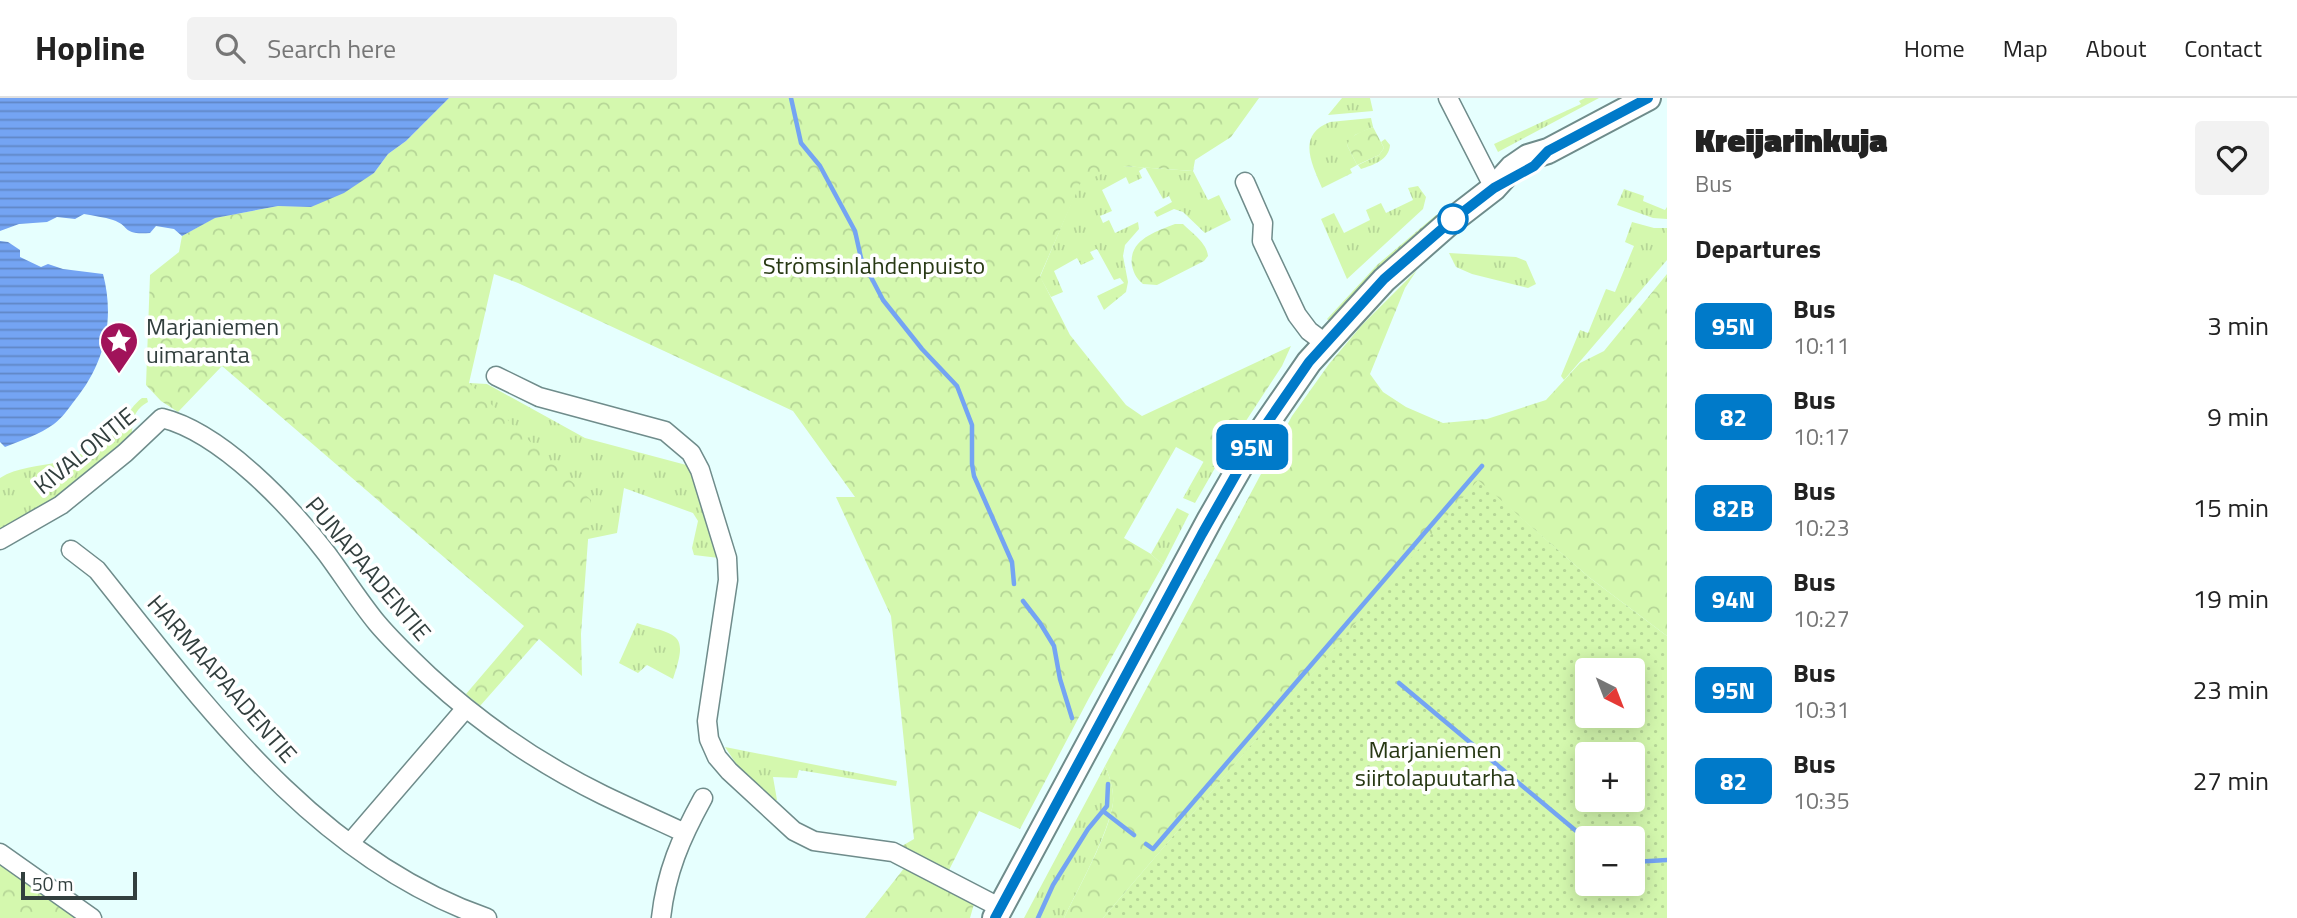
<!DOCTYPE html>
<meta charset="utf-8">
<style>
:root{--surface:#fff;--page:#f2f2f2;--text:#222;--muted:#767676;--line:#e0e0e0}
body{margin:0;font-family:"Titillium Web",sans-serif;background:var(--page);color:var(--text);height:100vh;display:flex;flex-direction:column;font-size:26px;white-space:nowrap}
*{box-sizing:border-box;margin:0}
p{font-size:23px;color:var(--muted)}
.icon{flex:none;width:38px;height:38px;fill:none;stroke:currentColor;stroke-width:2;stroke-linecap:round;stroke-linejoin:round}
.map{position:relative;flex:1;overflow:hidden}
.drawer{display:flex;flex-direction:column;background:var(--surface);width:630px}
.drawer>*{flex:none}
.badge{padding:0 14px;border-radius:10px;font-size:24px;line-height:46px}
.needle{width:46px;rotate:138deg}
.tools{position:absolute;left:1575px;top:560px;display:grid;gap:14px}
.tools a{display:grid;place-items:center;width:70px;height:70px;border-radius:7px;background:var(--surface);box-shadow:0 4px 18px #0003;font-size:35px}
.scale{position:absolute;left:21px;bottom:18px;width:116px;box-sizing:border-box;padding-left:7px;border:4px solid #323f3e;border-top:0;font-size:19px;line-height:24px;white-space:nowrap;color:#323f3e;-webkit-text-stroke:5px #fff;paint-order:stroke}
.map>.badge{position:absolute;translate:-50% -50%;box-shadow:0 0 0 4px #fff}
h2{padding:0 28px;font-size:26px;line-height:63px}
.round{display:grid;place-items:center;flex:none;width:74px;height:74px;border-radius:7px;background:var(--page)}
.overview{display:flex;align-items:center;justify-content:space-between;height:119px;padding:0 28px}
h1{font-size:33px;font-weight:800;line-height:52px}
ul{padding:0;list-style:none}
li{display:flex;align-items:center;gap:21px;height:91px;padding:0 28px}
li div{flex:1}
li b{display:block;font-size:26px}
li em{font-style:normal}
li .badge{min-width:77px;font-weight:700;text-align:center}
header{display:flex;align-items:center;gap:42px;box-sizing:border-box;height:98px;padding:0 35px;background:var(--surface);border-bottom:2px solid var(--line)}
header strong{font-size:33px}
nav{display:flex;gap:38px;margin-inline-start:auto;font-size:24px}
.search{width:490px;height:63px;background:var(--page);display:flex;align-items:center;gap:18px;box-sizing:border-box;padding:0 24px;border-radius:7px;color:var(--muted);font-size:26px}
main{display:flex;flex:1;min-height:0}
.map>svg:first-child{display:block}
.grass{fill:url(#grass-tufts)}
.forest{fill:url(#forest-crowns)}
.garden{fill:url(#garden-dots);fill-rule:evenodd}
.water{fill:url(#water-rules)}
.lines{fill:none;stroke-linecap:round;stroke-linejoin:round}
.stream{stroke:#74a4f3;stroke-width:4.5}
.street-casing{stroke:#6f8c8b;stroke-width:21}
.secondary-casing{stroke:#6f8c8b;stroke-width:28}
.street{stroke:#fff;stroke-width:18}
.secondary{stroke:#fff;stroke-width:24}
.line-casing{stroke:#fff;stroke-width:16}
.line{stroke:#007ac9;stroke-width:10}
.stop-dot{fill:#fff;stroke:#007ac9;stroke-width:3.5}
.labels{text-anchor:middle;stroke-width:7;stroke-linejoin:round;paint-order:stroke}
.park-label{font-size:24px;fill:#283914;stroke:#fff}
.poi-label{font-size:24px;fill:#323f3e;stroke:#fff;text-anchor:start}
.street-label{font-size:24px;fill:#323f3e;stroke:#fff}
</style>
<header>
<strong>Hopline</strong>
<div class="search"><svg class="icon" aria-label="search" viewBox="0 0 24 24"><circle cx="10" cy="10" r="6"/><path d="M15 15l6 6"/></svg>Search here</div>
<nav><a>Home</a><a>Map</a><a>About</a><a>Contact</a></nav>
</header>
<main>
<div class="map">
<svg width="1667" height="820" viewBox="0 0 1667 820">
<defs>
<pattern id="grass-tufts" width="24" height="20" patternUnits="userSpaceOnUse" patternTransform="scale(1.75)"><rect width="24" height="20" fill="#d4f8ae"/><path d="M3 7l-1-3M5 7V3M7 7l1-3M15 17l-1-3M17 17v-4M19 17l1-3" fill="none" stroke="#b6d697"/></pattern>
<pattern id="forest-crowns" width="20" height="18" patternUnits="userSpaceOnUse" patternTransform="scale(1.75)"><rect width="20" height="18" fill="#d4f8ae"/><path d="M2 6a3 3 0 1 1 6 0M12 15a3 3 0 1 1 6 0" fill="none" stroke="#b6d697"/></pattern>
<pattern id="garden-dots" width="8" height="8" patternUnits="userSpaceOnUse" patternTransform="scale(1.75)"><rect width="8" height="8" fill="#d4f8ae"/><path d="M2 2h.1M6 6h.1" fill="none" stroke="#b6d697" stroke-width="1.8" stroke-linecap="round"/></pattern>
<pattern id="water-rules" width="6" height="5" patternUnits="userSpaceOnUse" patternTransform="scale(1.75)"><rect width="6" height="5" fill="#74a4f3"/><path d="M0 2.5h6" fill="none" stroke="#6087c6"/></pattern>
</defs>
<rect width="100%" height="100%" fill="#e6fffe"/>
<path class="grass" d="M1342 0H1370L1373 13 1328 17Z
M1585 0H1599L1498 54 1494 46 1581 6 1579 3Z
M1371 20 1373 29 1355 37 1347 47 1357 67 1350 71 1352 75 1322 90C1312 66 1296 37 1330 24Z
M1385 41 1390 47C1389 62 1373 67 1361 71L1358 67 1379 57 1384 50 1381 44Z
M989 67 1123 68 1193 73 1208 102 1219 97 1231 122 1205 135 1183 114 1174 111 1157 119 1154 114 1172 104 1169 98 1163 101 1145 69 1139 73 1142 80 1129 86 1126 79 1102 92 1112 113 1100 118 1103 125 1109 122 1115 135 1138 124 1139 131 1125 147 1123 158 1128 184 1126 194 1104 212 1097 198 1124 185 1120 180 1114 182 1097 151 1090 154 1094 161 1081 167 1077 160 1054 173 1063 194 1051 199 1040 179 1080 84Z
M1418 88 1426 99 1423 111 1347 181 1321 121 1334 115 1344 135 1370 122 1366 112 1381 105 1386 115 1413 102 1408 90Z
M1624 91 1644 98 1643 103 1665 112 1667 109V121L1653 120 1617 107Z
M1436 117 1439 123 1330 224 1327 221 1377 167Z
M1632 124 1654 130H1667V162L1564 282 1561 278 1580 232 1588 235 1606 191 1615 194 1634 148 1625 144Z
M1449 155 1516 159 1526 163 1536 186 1528 190 1472 176 1456 169Z
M469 285 487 286 585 340 690 368 719 460 694 457 692 450 698 423 693 415 624 390 617 435 588 441Z
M142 300H147L148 304C134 312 133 320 132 336L56 399 0 432V380C17 369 38 369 58 364 72 360 90 353 103 345 121 333 126 312 142 300Z
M1204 363 1215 370 1195 405 1183 400Z
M1177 410 1189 416 1163 467 1151 456Z
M637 525C678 538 689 534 673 581L647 567 638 575 619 565Z
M725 649 897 683 896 688 799 672 797 680 773 679 777 702 772 703 739 670Z
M1105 668C1110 679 1114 692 1113 705 1108 737 1079 789 1064 820H1024Z"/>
<path class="forest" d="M449 0H1259L1231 39 1195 62 1193 73 1123 68 1081 84 1040 178 1070 237 1126 307 1142 318 1291 248 1282 268 1215 370 1176 349 1124 440 1151 456 1163 467 1089 600 1020 731 979 713 949 772 902 748 914 741 891 518 836 399H855L793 313 518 185 494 176 469 285 591 402 581 536 582 578 539 541 480 608 466 596 524 528 222 268 178 314 161 303 146 287 150 177 179 154 182 138 214 120 278 108 311 109 374 75 388 56 406 43Z
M1373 29 1384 50 1379 57 1357 67 1347 47C1351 36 1363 33 1373 29Z
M1175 126H1183C1192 135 1207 145 1208 158L1204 163 1157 187 1143 186C1137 181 1134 176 1132 168 1128 142 1155 134 1175 126Z
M1417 172 1405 190 1370 276 1383 294 1406 309 1443 325 1487 321 1546 302 1580 265 1604 253 1667 176V538L1590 480 1478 383 1103 820H1064C1079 789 1109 736 1113 705 1114 692 1110 679 1105 668L1292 318 1329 266 1362 227Z
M0 763 79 820H0Z
M905 769 969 802 974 806 970 820H865Z"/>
<path class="garden" d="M1478 382 1590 480 1667 538V820H1103ZM1587 572H1633V618H1587ZM1587 656H1633V702H1587ZM1587 740H1633V786H1587Z"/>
<path class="water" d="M0 0H449L406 43 388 56 374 75 344 95 311 109 278 108 215 120 182 138 174 131 156 128 150 135C121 137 131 128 113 122 104 119 94 118 84 116L75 121 57 119 47 124 19 126 0 133Z
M0 143 8 144 20 152V159L41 169 48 166 63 171 103 176C115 221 105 265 75 302 69 310 62 320 54 326 39 337 22 342 5 349L0 344Z"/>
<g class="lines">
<path class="stream" d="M791 0 801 45 820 68 855 133 861 160 883 202 922 251 957 288 972 327V366L974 378 1012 464 1014 486
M1023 503 1040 525 1054 548 1060 581 1072 620
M1399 585 1587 742
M1103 713 1134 737
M1146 746 1153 751 1482 368
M1633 764 1667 762
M1038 820 1053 787 1088 731 1107 708 1108 686"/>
<defs>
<path id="street" d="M1448 0 1494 90
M1245 84 1263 125 1262 143 1297 217 1309 233 1325 245
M496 278 539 299 665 333 691 355 700 372 727 460 728 482 707 623 709 641 717 659 729 673 794 733 814 743 893 754 1001 810
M0 442 61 407 125 355 162 320C222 335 290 408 327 456 344 479 359 503 377 525 393 544 411 561 429 578 480 625 540 666 603 697 630 710 657 722 685 735
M71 452 97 472C205 607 316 761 487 820
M350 745 466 610
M0 755 92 820
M661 820C666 774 681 740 703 700"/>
<path id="secondary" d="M995 820 1210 421 1256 341 1309 264 1384 182 1450 124 1494 90 1512 70 1528 59 1548 53 1648 0"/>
</defs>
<use href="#street" class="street-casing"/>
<use href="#secondary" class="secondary-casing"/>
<use href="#street" class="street"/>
<use href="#secondary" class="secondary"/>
</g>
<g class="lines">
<defs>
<path id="line" d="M995 820 1202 436 1256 341 1309 264 1384 181 1450 124 1494 90 1534 68 1548 53 1648 0"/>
</defs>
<use href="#line" class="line-casing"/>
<use href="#line" class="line"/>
</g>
<defs>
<symbol id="sight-pin" viewBox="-11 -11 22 30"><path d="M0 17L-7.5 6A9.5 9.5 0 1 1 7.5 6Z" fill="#a1135a" stroke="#fff"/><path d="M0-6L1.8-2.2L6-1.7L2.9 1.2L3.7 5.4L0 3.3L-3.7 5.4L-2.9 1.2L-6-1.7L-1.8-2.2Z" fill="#fff"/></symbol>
</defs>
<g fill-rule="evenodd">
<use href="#sight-pin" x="97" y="221" width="44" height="60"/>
</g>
<circle class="stop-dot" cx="1453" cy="121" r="14"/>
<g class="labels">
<g class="park-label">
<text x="874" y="176">Strömsinlahdenpuisto</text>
<text x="1435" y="660">Marjaniemen<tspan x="1435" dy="28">siirtolapuutarha</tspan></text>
</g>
<g class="poi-label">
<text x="146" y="237">Marjaniemen<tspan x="146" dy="28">uimaranta</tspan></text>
</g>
<g class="street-label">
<text transform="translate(85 353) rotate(-39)" y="8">KIVALONTIE</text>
<text transform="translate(368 471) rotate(50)" y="8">PUNAPAADENTIE</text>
<text transform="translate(222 581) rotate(49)" y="8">HARMAAPAADENTIE</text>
</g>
</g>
</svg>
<div class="tools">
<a><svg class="needle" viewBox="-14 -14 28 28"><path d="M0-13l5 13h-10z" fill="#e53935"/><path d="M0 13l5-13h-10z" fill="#767676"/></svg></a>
<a>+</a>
<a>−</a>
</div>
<div class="scale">50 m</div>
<b class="badge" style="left:1252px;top:349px;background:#007ac9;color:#fff">95N</b>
</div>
<section class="drawer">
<div class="overview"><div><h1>Kreijarinkuja</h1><p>Bus</p></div><a class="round"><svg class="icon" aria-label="heart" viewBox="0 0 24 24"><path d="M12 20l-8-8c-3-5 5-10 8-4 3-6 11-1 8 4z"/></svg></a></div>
<h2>Departures</h2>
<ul>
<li><span class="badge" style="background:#007ac9;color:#fff">95N</span><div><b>Bus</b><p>10:11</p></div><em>3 min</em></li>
<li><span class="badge" style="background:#007ac9;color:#fff">82</span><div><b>Bus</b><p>10:17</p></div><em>9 min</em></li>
<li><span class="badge" style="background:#007ac9;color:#fff">82B</span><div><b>Bus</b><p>10:23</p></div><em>15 min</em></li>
<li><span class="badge" style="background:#007ac9;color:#fff">94N</span><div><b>Bus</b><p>10:27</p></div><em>19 min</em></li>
<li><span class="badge" style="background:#007ac9;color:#fff">95N</span><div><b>Bus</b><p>10:31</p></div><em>23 min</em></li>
<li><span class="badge" style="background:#007ac9;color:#fff">82</span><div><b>Bus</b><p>10:35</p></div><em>27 min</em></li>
</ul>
</section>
</main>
